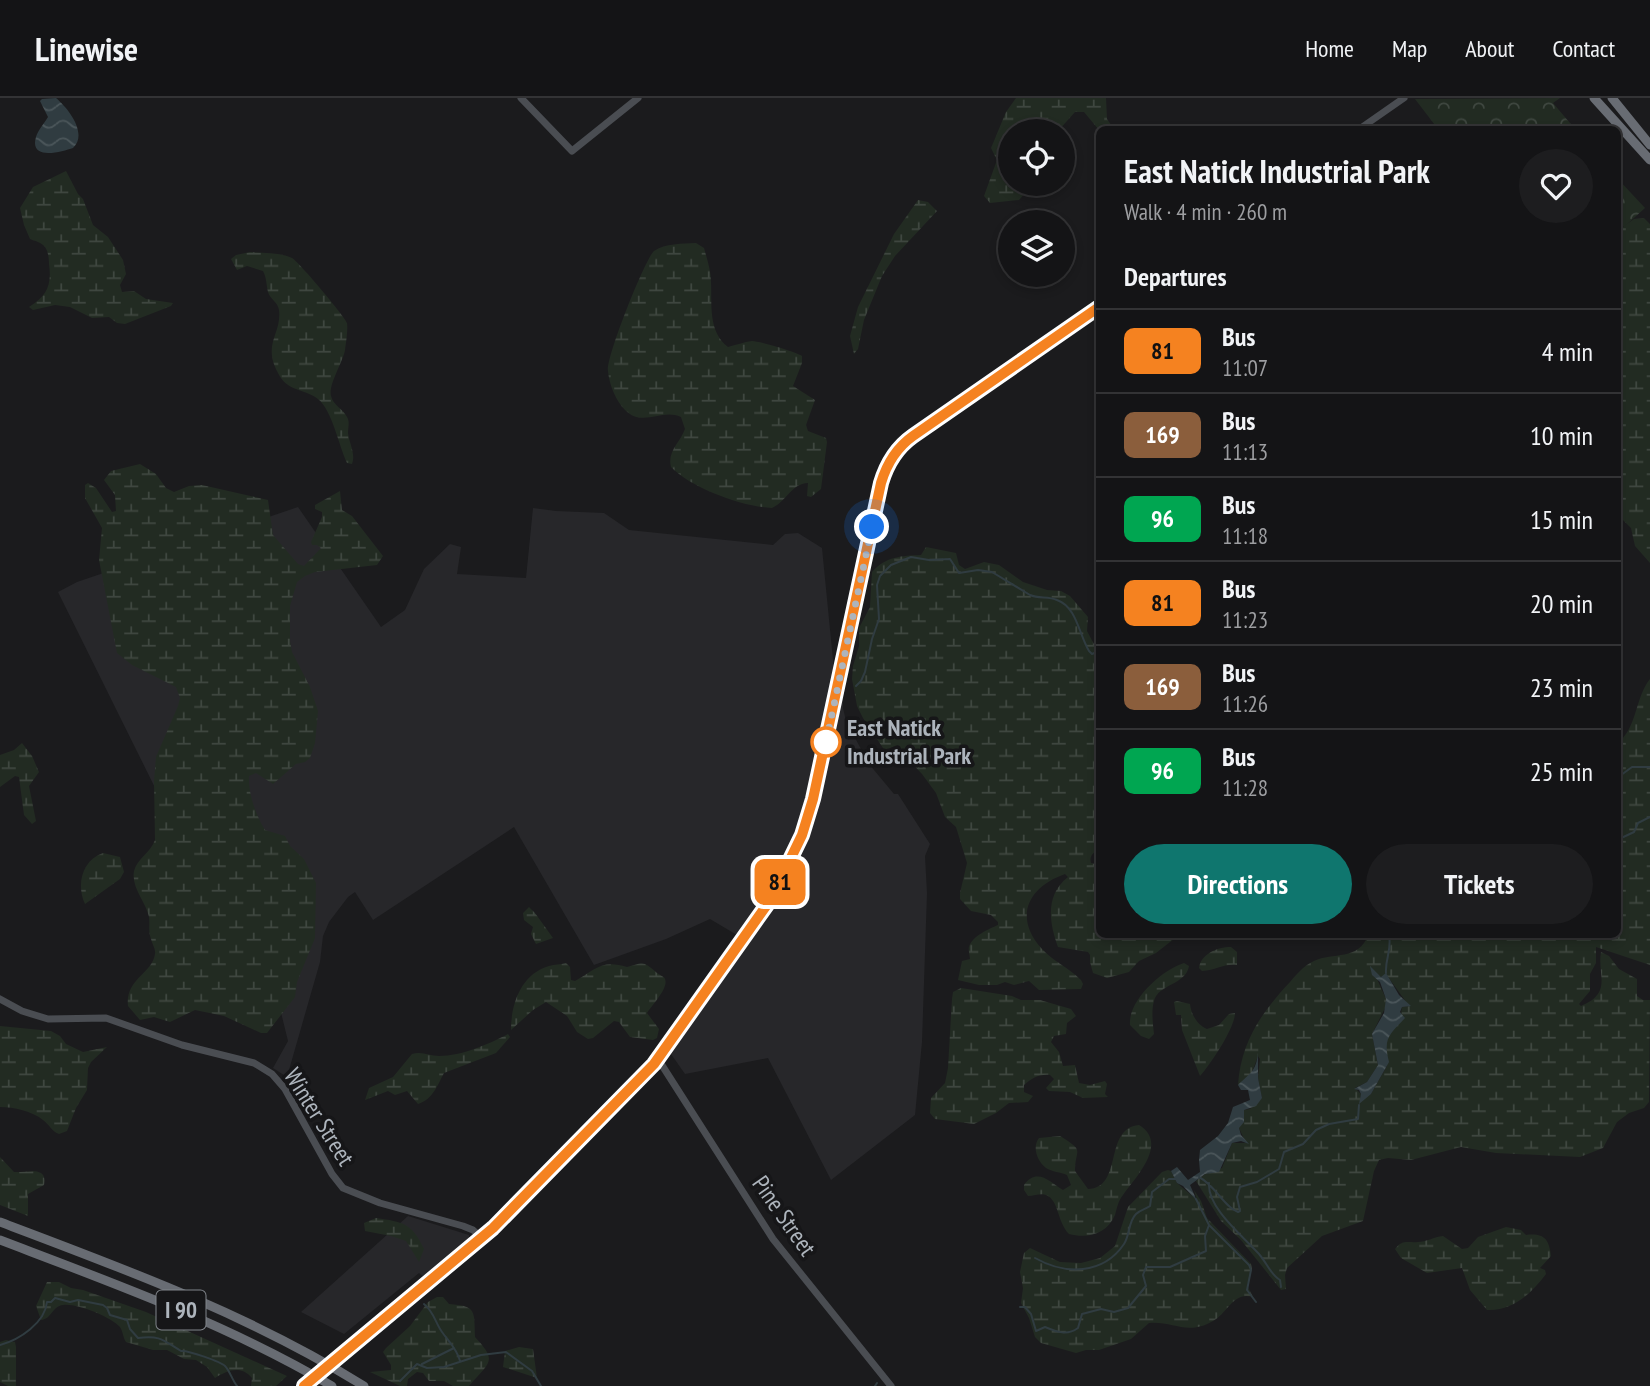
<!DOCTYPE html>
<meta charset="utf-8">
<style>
:root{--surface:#141416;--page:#1d1d1f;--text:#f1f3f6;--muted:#9d9ea1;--line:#333335;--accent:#0f766e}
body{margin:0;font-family:"PT Sans Narrow",sans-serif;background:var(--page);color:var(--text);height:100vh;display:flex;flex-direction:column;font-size:26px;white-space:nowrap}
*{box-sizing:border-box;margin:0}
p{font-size:23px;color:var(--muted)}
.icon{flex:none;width:38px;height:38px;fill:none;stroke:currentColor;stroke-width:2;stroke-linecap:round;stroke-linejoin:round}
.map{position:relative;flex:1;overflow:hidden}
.panel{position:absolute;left:1096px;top:28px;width:525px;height:812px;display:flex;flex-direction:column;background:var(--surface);border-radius:10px;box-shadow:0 4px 10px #0003,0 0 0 2px var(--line)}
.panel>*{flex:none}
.badge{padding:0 14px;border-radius:10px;font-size:24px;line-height:46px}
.tools{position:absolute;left:998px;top:21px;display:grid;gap:14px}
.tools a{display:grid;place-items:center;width:77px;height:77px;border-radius:50%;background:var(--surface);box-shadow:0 4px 10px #0003,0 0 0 2px var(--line);font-size:35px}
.you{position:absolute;width:35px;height:35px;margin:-18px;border:5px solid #fff;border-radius:50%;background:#1a73e8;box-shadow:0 0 0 10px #1a73e833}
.map>.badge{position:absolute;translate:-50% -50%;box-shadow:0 0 0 4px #fff}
h2{padding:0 28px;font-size:26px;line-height:63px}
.round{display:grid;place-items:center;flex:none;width:74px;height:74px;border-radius:37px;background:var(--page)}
.overview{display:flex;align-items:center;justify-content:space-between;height:119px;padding:0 28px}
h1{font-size:33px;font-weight:700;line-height:52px}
.cta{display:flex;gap:14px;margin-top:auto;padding:14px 28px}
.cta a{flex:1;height:80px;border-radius:42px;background:var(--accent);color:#fff;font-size:28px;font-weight:700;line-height:80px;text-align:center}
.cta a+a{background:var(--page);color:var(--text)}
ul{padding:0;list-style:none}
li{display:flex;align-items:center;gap:21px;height:84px;padding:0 28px;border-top:2px solid var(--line)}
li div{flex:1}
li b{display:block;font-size:26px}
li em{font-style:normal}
li .badge{min-width:77px;font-weight:700;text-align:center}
header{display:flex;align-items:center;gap:42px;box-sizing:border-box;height:98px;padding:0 35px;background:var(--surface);border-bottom:2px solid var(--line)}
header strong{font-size:33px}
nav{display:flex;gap:38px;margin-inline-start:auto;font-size:24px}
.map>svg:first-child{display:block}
.built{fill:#27272a}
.wetland{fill:url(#wetland-marsh);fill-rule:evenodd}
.park{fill:url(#park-crowns)}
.water{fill:url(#water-waves)}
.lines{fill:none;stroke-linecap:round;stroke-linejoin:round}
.stream{stroke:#303c41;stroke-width:2}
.secondary{stroke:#4a4d52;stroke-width:7}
.highway{stroke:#686c73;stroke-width:9}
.secondary-bridge{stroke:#4a4d52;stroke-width:7}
.line-casing{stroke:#fff;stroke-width:16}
.line{stroke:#f58220;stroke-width:10}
.walk{stroke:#adb4bc;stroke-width:7;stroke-dasharray:0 12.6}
.stop-dot{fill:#fff;stroke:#f58220;stroke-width:3.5}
.labels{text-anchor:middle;stroke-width:7;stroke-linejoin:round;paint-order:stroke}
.shield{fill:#161618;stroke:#80858b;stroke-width:2}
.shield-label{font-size:23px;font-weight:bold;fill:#adb4bc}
.stop-label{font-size:24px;font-weight:bold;fill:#adb4bc;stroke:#161618;text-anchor:start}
.street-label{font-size:24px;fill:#adb4bc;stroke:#161618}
</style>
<header>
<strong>Linewise</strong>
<nav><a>Home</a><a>Map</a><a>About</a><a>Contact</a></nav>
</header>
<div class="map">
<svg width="1650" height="1288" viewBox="0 0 1650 1288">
<defs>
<pattern id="wetland-marsh" width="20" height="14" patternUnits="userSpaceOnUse" patternTransform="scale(1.75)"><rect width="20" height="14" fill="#222b22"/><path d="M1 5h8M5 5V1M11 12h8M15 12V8" fill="none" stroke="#3f4740"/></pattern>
<pattern id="park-crowns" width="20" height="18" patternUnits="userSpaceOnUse" patternTransform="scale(1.75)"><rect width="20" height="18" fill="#222b22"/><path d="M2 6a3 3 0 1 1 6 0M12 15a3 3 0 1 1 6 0" fill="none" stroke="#3f4740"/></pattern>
<pattern id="water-waves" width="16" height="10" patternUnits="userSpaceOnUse" patternTransform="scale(1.75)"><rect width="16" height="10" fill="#303c41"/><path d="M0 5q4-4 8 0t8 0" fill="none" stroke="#4b565a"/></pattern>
</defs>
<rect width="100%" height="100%" fill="#1b1b1d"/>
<path class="built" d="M298 409 381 529 405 512 424 471 450 446 461 449 457 476 526 480 533 410 556 413 604 415 629 432 773 447 785 436 798 435 822 450 834 572 821 641 805 709 790 748 770 790 737 837 710 821 666 841 594 867 514 729 373 822 355 794 348 799 329 824 323 838 320 864 287 979 273 970 288 943 273 882 174 728 58 494 77 484Z
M843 593V610L846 623 869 666 894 696H898L930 746 925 758 927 795 922 944 915 1017 831 1082 768 960 685 976 671 956 759 828 789 778 816 710Z
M408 1118 469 1137V1144L425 1180 419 1175 344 1236 301 1214Z"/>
<path class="wetland" d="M1016 0H1106L1107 21 1114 31 1099 32 1084 14H1075L1058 33H1010V86H1033L1019 102 990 105 984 98 997 62 991 50 1006 14Z
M66 73 78 96 83 101 93 127 108 139 123 162 126 176 120 187 122 194 134 193 146 201 173 205 171 208 125 226 117 225 109 219 92 220 70 209 55 207 33 212 29 209C47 198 52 187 49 166 49 160 48 153 45 149 41 144 35 143 30 141L24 127 20 110 33 89Z
M918 102 928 104 937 113 895 158 882 178 864 222 858 251 854 256 850 238 858 209 894 136Z
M1644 120 1650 126V465L1635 448 1631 430 1617 416V133L1634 121Z
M696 145 704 150C707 161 711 173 711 184 712 206 708 234 728 249 736 247 744 244 752 243 759 243 796 254 802 258V265L793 288 815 302 806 327 808 333 826 340 827 344 821 391 811 399 807 398 808 385C791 386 787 403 772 410 743 409 691 390 671 369 667 353 680 345 685 331L681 319C661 310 643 330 625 312 616 303 609 286 608 273 606 259 645 161 654 153 665 145 683 146 696 145Z
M250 154C262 155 283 155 292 160 299 164 346 220 347 225 348 232 346 245 345 252 343 264 328 287 331 298 333 307 343 311 347 319 350 324 348 329 348 335 349 345 356 356 352 366L347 365C339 348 332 312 318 301 304 290 287 294 278 275 262 245 282 236 279 212 278 204 270 201 268 194 266 186 267 181 263 173L247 168 237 172 231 161 236 157Z
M140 366 156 376 166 390 174 394 189 388 202 387 268 402 273 437 298 466 304 468 321 450 317 447H312L311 444 322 419V414L315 411V407L340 393 342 412 352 418 383 458 377 467 315 474 305 478 297 484 290 508V543L292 554 310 589 318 613 315 645 310 660 305 664 296 666 273 686 256 675 249 678C248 696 256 717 265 732L285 738 290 748 304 761 316 785 315 840 297 884 295 899 267 935H261L224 918 195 912 170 924 154 919 140 922 128 908C125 881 152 876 155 856 156 851 152 846 151 841 148 833 150 827 149 819 146 804 131 790 134 773 137 761 151 754 155 742L154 683 156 659 178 608 180 600 176 589 132 567 117 555 99 462 102 430 85 400V387L88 385 96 390 112 414 116 413 115 397 104 382 111 373Z
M926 449 956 455 959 467 965 471 984 464 999 467 1023 484 1047 492 1061 493 1070 498 1088 519 1087 533 1096 550 1099 548V751C1093 755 1089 758 1091 765L1099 767V796L1095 802 1099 817V836L1179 837 1156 855 1139 863 1129 874 1107 880 1093 875 1090 864V857L1088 854 1058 849C1049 824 1045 797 1068 779L1065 776C1028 789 1013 819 1042 851 1053 863 1069 870 1081 882L1083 886 1081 891 1039 892 1029 883 1014 887 1005 884 997 887H979L958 882 962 863 970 861C970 860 968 850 969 849 972 838 989 831 998 827V824L991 817 971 813 960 801V795L967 765 956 729 945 719 936 695 922 676 907 660 892 649 885 653 863 620 857 608 852 581 853 568 859 548V530L870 509 872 474C886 458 902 458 921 457Z
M1650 581V867L1596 849V865L1590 876V893L1579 906 1581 908C1613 895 1597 877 1601 854L1609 858 1619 871 1637 881V898L1643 902H1650L1649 1004 1644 1010 1629 1015 1617 1024 1603 1050 1580 1059 1496 1055 1461 1049 1411 1062 1388 1060 1379 1062 1374 1073 1363 1123 1322 1138 1287 1170 1285 1177 1286 1191 1281 1192 1241 1142 1221 1123 1196 1083 1205 1076 1222 1070 1232 1045H1246L1239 1030 1244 1012 1250 1011 1262 1000 1258 980 1260 961 1258 958 1251 977 1238 987C1241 944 1261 915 1290 884 1297 876 1303 868 1314 863 1333 854 1359 863 1368 837L1617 836V645C1637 632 1635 599 1650 581ZM1373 872 1381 879 1386 876 1409 908 1402 909 1401 916 1387 942 1385 950 1387 968 1371 996 1360 1001 1361 996 1355 990 1367 984 1378 967 1372 936 1386 908V901Z
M22 645 32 658 39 674 29 688 36 723 32 726 24 717 19 679 15 678 0 689V657L14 652Z
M103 755 120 759 124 774 120 781 85 806C76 787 82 762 103 755Z
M529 809 535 815 553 840 536 846 531 836 533 829 524 822 523 815Z
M1231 849 1237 854V867C1225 865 1216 872 1202 873L1199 870C1201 856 1217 849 1231 849Z
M566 865 570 869 571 882 575 883C596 871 602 861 627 869 645 864 643 863 657 875 658 876 665 879 665 881 669 890 651 908 647 915L659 931 657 940 653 942 630 939 619 924 614 923 593 940 588 941 577 934 567 918 546 904 533 912 511 932C511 906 521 876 549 868 555 866 560 867 566 865Z
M1184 865 1189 868C1186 887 1158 886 1154 903 1151 913 1153 926 1154 936L1149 941 1141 938 1130 927C1128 902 1162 872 1184 865Z
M961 890 1012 898 1021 902H1040L1071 911 1076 918 1067 925 1066 936 1054 938 1051 944 1059 954 1063 968 1075 967 1079 985 1090 987 1105 983 1107 986 1105 996 1108 999 1083 1000 1070 994 1049 993 1046 990 1054 981 1050 977C1039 976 1032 980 1024 987V994L1033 998 1028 1004 1009 1005 996 1015 974 1026 935 1021 930 1015 931 1000 945 985 948 970 952 901 953 894Z
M1177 903 1190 906C1191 916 1197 927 1207 931L1219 927 1229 916 1235 915C1235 930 1210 967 1200 978L1182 932 1181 917H1176L1174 904Z
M0 928 51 933 60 938 66 946 83 954 107 949 91 964 88 970 87 992 76 1010 67 1033 59 1036C51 1033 50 1027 43 1022 32 1013 14 1009 0 1009Z
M508 936 510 939 496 955 444 975C437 988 433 1001 418 1006L407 993 395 997 388 993 365 1002 369 990 393 979 412 956C422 953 429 958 439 958 462 958 489 946 508 936Z
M1139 1027C1169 1045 1136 1079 1123 1097 1118 1103 1117 1110 1115 1117 1107 1136 1088 1141 1069 1136 1057 1124 1059 1102 1046 1097 1041 1095 1034 1098 1028 1098L1024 1092V1087C1037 1069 1050 1084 1063 1092L1071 1087 1067 1077C1061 1074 1052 1074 1046 1070 1037 1063 1032 1049 1039 1040L1060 1038C1086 1054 1075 1050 1075 1073L1088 1091C1124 1090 1103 1030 1139 1027Z
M0 1059 14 1074C27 1075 48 1067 44 1087L28 1096V1118L0 1107Z
M1168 1072 1171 1073 1177 1085 1197 1102 1194 1092 1201 1103 1207 1120 1251 1166 1252 1171 1247 1187 1253 1199C1233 1193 1228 1215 1213 1223 1187 1238 1174 1223 1149 1225L1131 1241 1099 1252H1086L1076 1255 1041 1245 1035 1239 1029 1220 1021 1205 1023 1190 1020 1174 1024 1155 1030 1150 1060 1164 1081 1165 1100 1160 1115 1148 1128 1109 1162 1074Z
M376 1120C403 1124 412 1125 424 1151L419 1164 406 1143 391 1138 365 1133 364 1125Z
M1506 1129 1521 1132 1526 1137C1543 1135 1549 1140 1551 1158L1540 1170 1545 1172 1546 1176C1531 1196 1513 1213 1487 1212L1470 1192 1462 1170 1427 1175 1401 1160 1395 1151C1403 1141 1407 1145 1418 1144 1426 1144 1434 1139 1443 1138L1462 1151 1468 1150 1478 1139Z
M47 1184H59L71 1190 83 1192 146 1214 287 1278 276 1288H251L252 1280C241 1267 228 1272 215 1280L207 1269 196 1262 184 1261 167 1252H153L126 1244C123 1240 123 1233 120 1229 111 1219 77 1205 63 1207 52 1208 52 1221 41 1222L36 1208Z
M437 1199H443L449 1206C477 1208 474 1213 475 1239 498 1264 490 1263 469 1288H453L444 1283H429L423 1275 417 1274 408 1281 407 1288H400L370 1274 391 1272V1267L383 1254 386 1250 410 1228 428 1204Z
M6 1242 15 1244 16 1249V1288H8L0 1284V1244Z
M519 1249 533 1251 537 1280 503 1269 505 1253Z"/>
<path class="park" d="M1560 0 1553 5 1575 31H1438L1415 1Z
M1617 80 1645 110 1625 128 1619 129 1623 135H1617Z"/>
<path class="water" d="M56 0C69 11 88 36 73 50 61 54 29 63 36 39 38 32 44 26 48 19L40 3 42 1Z
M1370 868 1381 879 1386 875 1399 897 1411 908 1402 909 1400 914 1405 920C1389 937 1383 940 1389 964L1371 996 1359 1006 1361 996 1359 992 1354 991 1367 984 1378 967 1372 936 1384 915 1386 901 1380 884 1372 877Z
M1258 955V980L1262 1000 1256 1008 1244 1012V1024L1239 1030 1241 1037 1249 1046 1241 1043 1232 1045 1219 1074 1205 1076 1190 1087 1197 1103 1183 1088 1177 1085 1171 1073 1177 1069 1188 1082 1200 1074 1199 1062 1200 1052 1218 1038 1228 1025 1233 1009 1250 1002 1248 992H1241L1238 987C1250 975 1256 974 1258 955Z"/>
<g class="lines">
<path class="stream" d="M856 588 861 583 865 574 872 541 879 521 877 487 880 478 891 467 911 459 929 462 950 461 959 475 978 472 992 474 1030 497C1039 501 1048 498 1057 502 1077 509 1079 537 1089 553L1092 556 1099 553
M1617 680 1632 669H1650
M1617 742 1634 734 1638 725 1650 719
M1386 875C1385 860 1392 853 1389 836
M1199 1079C1216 1088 1224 1109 1238 1114L1240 1113 1237 1099 1240 1089 1257 1084 1279 1071 1284 1054 1303 1046 1316 1032 1329 1026 1358 1021 1359 1007
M1209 1085C1207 1110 1244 1139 1259 1156 1267 1165 1270 1176 1280 1182L1281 1189
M1210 1128 1249 1167 1251 1172 1247 1192 1256 1204
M1035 1160C1065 1177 1103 1177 1124 1146 1130 1137 1128 1124 1136 1116 1140 1112 1146 1111 1150 1108L1152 1094 1169 1081H1176
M424 1206C434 1214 435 1224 442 1234 449 1244 457 1251 460 1263
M1020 1209H1025L1031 1216 1036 1233 1045 1229C1057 1234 1067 1238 1078 1230L1082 1216 1101 1211 1114 1214 1128 1210 1146 1188 1143 1177 1146 1169H1170L1206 1153 1205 1138 1209 1127 1196 1101
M0 1247C19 1242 45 1225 47 1204H51L55 1200 70 1204 78 1202 103 1207 107 1210 110 1217 127 1222 130 1231 138 1240C160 1237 163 1242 181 1253 188 1252 221 1264 225 1268 230 1273 232 1282 237 1288
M422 1266 454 1250
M400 1283 417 1266 427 1270 444 1269 481 1257 506 1254 532 1273 541 1288
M875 1288 877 1285"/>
<path class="secondary" d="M521 0 572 53 638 0
M1358 32 1404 0
M0 901 22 913 48 921 106 920 182 947 254 965 272 976 285 991 332 1076 343 1090 380 1105 463 1128 473 1132 482 1140
M658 961 773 1141 891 1288
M349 1251 498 1125 654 966 770 801 801 737 813 701 881 385C887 365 896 350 913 338L1099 209"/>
<path class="highway" d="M1594 0 1650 62
M1612 0 1650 47
M0 1124C125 1171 250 1217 364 1288
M0 1142C113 1185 227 1226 332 1288"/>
<path class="secondary-bridge" d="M304 1288 349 1251"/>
</g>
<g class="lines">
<defs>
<path id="line" d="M304 1288 493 1130 654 966 771 801 802 737 813 701 881 385C887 365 896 350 913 338L1099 209"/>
</defs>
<use href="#line" class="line-casing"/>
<use href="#line" class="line"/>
<path class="walk" d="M826 644 825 649 872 429"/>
</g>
<circle class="stop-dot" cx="826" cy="644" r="14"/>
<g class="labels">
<rect class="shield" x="156.5" y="1192.5" width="49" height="39" rx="5"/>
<g class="shield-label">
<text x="181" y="1220">I 90</text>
</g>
<g class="stop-label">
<text x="847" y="638">East Natick<tspan x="847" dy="28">Industrial Park</tspan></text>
</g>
<g class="street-label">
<text transform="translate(319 1019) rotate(58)" y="8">Winter Street</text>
<text transform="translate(784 1118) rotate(55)" y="8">Pine Street</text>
</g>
</g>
</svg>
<div class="tools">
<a><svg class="icon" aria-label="locate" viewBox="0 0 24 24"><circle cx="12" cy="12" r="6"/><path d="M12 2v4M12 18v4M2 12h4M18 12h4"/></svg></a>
<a><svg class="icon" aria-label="layers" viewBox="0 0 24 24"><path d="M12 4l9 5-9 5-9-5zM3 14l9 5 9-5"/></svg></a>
</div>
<div class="you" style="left:872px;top:429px"></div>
<b class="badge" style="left:780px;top:784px;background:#f58220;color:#111">81</b>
<section class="panel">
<div class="overview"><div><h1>East Natick Industrial Park</h1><p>Walk · 4 min · 260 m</p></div><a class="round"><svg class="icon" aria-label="heart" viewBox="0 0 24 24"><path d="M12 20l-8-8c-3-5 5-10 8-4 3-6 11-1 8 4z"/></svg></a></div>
<h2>Departures</h2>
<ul>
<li><span class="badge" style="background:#f58220;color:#111">81</span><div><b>Bus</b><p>11:07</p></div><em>4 min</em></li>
<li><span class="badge" style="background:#8b5e3c;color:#fff">169</span><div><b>Bus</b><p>11:13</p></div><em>10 min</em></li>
<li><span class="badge" style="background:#00a651;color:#fff">96</span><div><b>Bus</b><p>11:18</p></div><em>15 min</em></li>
<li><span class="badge" style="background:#f58220;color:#111">81</span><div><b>Bus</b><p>11:23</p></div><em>20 min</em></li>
<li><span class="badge" style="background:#8b5e3c;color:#fff">169</span><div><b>Bus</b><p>11:26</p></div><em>23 min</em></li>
<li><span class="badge" style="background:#00a651;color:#fff">96</span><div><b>Bus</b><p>11:28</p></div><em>25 min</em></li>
</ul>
<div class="cta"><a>Directions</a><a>Tickets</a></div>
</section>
</div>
